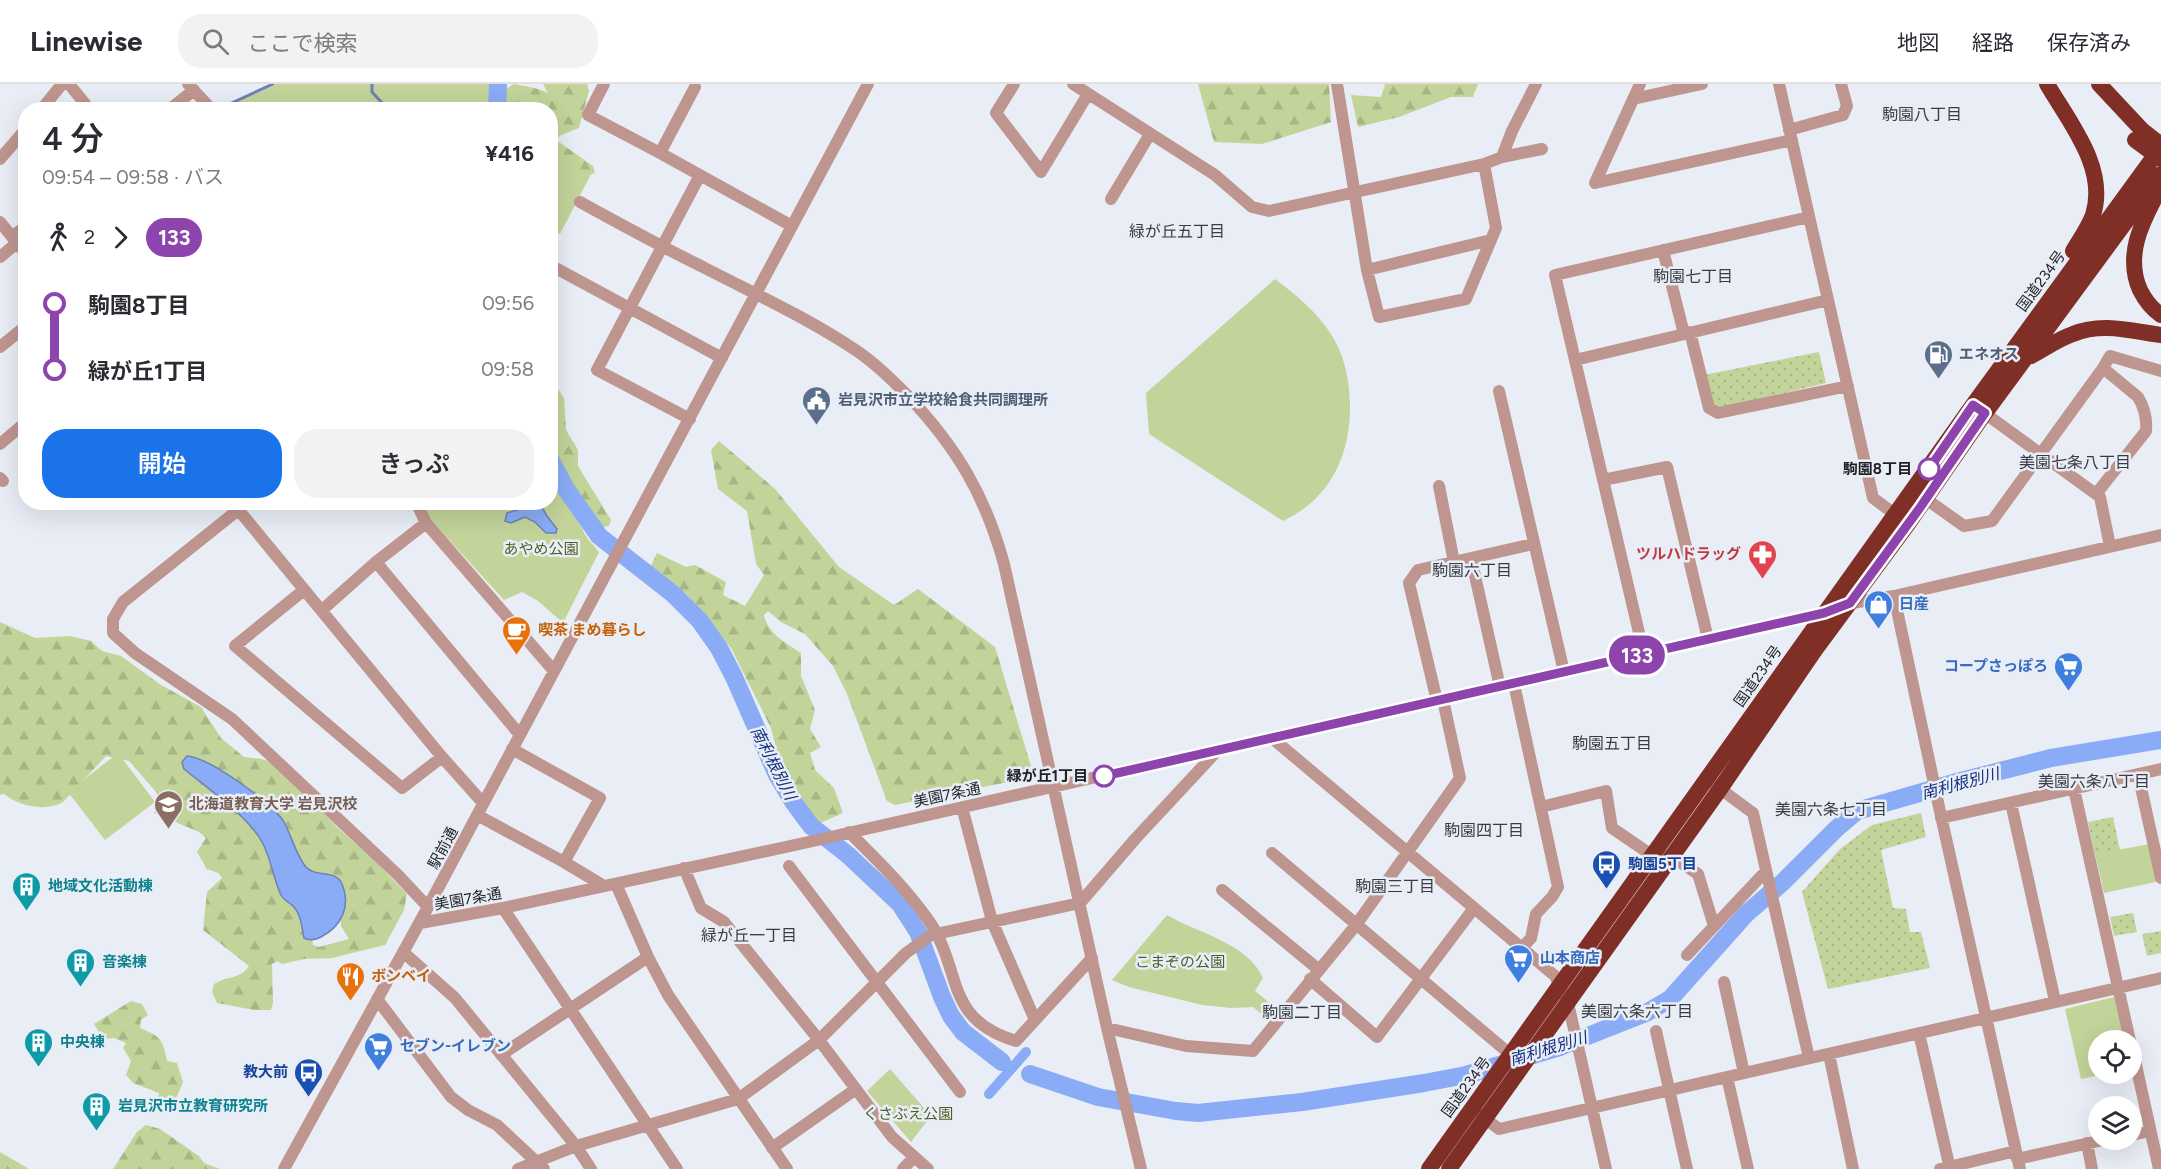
<!DOCTYPE html>
<html lang="ja">
<meta charset="utf-8">
<style>
:root{--surface:#fff;--page:#f2f2f3;--text:#2b2b33;--muted:#7c7c81;--line:#e1e1e2;--accent:#1a73e8}
body{margin:0;font-family:Figtree,"Noto Sans JP",sans-serif;background:var(--page);color:var(--text);height:100vh;display:flex;flex-direction:column;font-size:22px;white-space:nowrap}
*{box-sizing:border-box;margin:0}
p{font-size:20px;color:var(--muted)}
.icon{flex:none;width:33px;height:33px;fill:none;stroke:currentColor;stroke-width:2;stroke-linecap:round;stroke-linejoin:round}
.map{position:relative;flex:1;overflow:hidden}
.details{position:absolute;left:18px;top:18px;width:540px;height:408px;display:flex;flex-direction:column;background:var(--surface);border-radius:24px;box-shadow:0 6px 24px #0002}
.details>*{flex:none}
.badge{padding:0 12px;border-radius:20px;font-size:21px;line-height:39px}
.buttons{position:absolute;left:2088px;top:946px;display:grid;gap:12px}
.buttons a{display:grid;place-items:center;width:54px;height:54px;border-radius:50%;background:var(--surface);box-shadow:0 6px 24px #0002;font-size:30px}
.map>.badge{position:absolute;translate:-50% -50%;box-shadow:0 0 0 3px #fff}
.legs{display:flex;align-items:center;gap:9px;height:66px;padding:0 24px;font-size:20px}
.legs p{margin-inline-start:auto}
.overview{display:flex;align-items:center;justify-content:space-between;height:102px;padding:0 24px}
h1{font-size:33px;font-weight:600;line-height:45px}
.action{display:flex;gap:12px;margin-top:auto;padding:12px 24px}
.action a{flex:1;height:69px;border-radius:24px;background:var(--accent);color:#fff;font-size:24px;font-weight:600;line-height:69px;text-align:center}
.action a+a{background:var(--page);color:var(--text)}
ul{padding:0 24px;list-style:none}
li{display:flex;align-items:center;gap:21px;height:66px;font-size:22px}
li i{display:grid;place-items:center;width:9px;height:100%;margin:0 8px;background:currentColor}
li i::after{content:'';width:15px;height:15px;margin:-8px;border:4px solid;border-radius:50%;background:var(--surface)}
li p{margin-inline-start:auto}
li:first-child i{background:linear-gradient(#0000 50%,currentColor 0)}
li:last-child i{background:linear-gradient(currentColor 50%,#0000 0)}
header{display:flex;align-items:center;gap:36px;box-sizing:border-box;height:84px;padding:0 30px;background:var(--surface);border-bottom:2px solid var(--line)}
header strong{font-size:28px}
nav{display:flex;gap:33px;margin-inline-start:auto;font-size:21px}
.search{width:420px;height:54px;background:var(--page);display:flex;align-items:center;gap:15px;box-sizing:border-box;padding:0 21px;border-radius:24px;color:var(--muted);font-size:22px}
.map>svg:first-child{display:block}
.grass{fill:url(#grass-dots)}
.forest{fill:url(#forest-firs);fill-rule:evenodd}
.park{fill:#c2d49a}
.water{fill:#8aacf6;stroke:#6a82b7;stroke-width:1.5}
.lines{fill:none;stroke-linecap:round;stroke-linejoin:round}
.stream{stroke:#6a82b7;stroke-width:3}
.canal{stroke:#8aacf6;stroke-width:10}
.river{stroke:#8aacf6;stroke-width:18}
.minor{stroke:#bf968f;stroke-width:12}
.highway{stroke:#7f2f26;stroke-width:16}
.highway-bridge{stroke:#7f2f26;stroke-width:16}
.line-1-casing{stroke:#fff;stroke-width:14}
.line-1{stroke:#8e44ad;stroke-width:9}
.stop-1-dot{fill:#fff;stroke:#8e44ad;stroke-width:3}
.labels{text-anchor:middle;stroke-width:5;stroke-linejoin:round;paint-order:stroke}
.street-label{font-size:15px;fill:#1e2023;stroke:#e9edf6}
.service-label{font-size:15px;font-weight:bold;fill:#4e5e75;stroke:#e9edf6;text-anchor:start}
.stop-label{font-size:15px;font-weight:bold;fill:#1e2023;stroke:#e9edf6;text-anchor:end}
.park-label{font-size:15px;fill:#4f5f23;stroke:#e9edf6}
.health-label{font-size:15px;font-weight:bold;fill:#be3a42;stroke:#e9edf6;text-anchor:end}
.shop-label{font-size:15px;font-weight:bold;fill:#366cbe;stroke:#e9edf6;text-anchor:start}
.food-label{font-size:15px;font-weight:bold;fill:#c56008;stroke:#e9edf6;text-anchor:start}
.education-label{font-size:15px;font-weight:bold;fill:#785e54;stroke:#e9edf6;text-anchor:start}
.transit-label{font-size:15px;font-weight:bold;fill:#164399;stroke:#e9edf6;text-anchor:start}
.culture-label{font-size:15px;font-weight:bold;fill:#0d838f;stroke:#e9edf6;text-anchor:start}
.neighbourhood-label{font-size:16px;fill:#393c44;stroke:#e9edf6}
.water-label{font-size:16px;font-style:italic;fill:#102d7f;stroke:#e9edf6}
</style>
<header>
<strong>Linewise</strong>
<div class="search"><svg class="icon" aria-label="search" viewBox="0 0 24 24"><circle cx="10" cy="10" r="6"/><path d="M15 15l6 6"/></svg>ここで検索</div>
<nav><a>地図</a><a>経路</a><a>保存済み</a></nav>
</header>
<div class="map">
<svg width="2161" height="1085" viewBox="0 0 2161 1085">
<defs>
<pattern id="grass-dots" width="8" height="8" patternUnits="userSpaceOnUse" patternTransform="scale(1.5)"><rect width="8" height="8" fill="#c2d49a"/><path d="M2 2h.1M6 6h.1" fill="none" stroke="#a6b684" stroke-width="1.8" stroke-linecap="round"/></pattern>
<pattern id="forest-firs" width="22" height="20" patternUnits="userSpaceOnUse" patternTransform="scale(1.5)"><rect width="22" height="20" fill="#c2d49a"/><path d="M5 1l3.5 6h-7zM16 11l3.5 6h-7z" fill="#a6b684"/></pattern>
</defs>
<rect width="100%" height="100%" fill="#e9edf6"/>
<path class="grass" d="M1819 268 1826 299 1722 324 1712 321 1704 291Z
M1921 729 1926 753 1881 766 1893 824 1906 825 1910 848H1921L1930 884 1828 905 1802 808 1840 765 1872 741Z
M2113 733 2120 766 2095 771 2088 738Z
M2133 829 2137 848 2114 852 2110 833Z
M2161 847V869L2147 872 2142 850Z"/>
<path class="forest" d="M514 0C526 3 536 3 548 9L543 0H587L589 7 579 44 561 51 556 56 593 82 595 89 584 93 551 83 550 26H503L506 5Z
M1198 0H1329L1331 38 1262 60 1214 58Z
M1384 0H1478L1473 13H1451L1399 33 1358 43 1351 11 1381 13 1385 1Z
M550 293 564 314 566 346 578 366V382L611 436 609 442 597 444 569 414 551 382Z
M719 357 775 405 839 483 894 521 918 505 995 563 1031 682 1023 695 895 721 887 717 847 610 833 582 805 550 781 538 768 527 764 531C768 550 786 559 801 569V592L815 626 810 645 821 663 810 669 815 686 834 704 843 729 818 740 783 691 771 644 731 564 687 511 651 482 657 469 686 483 695 481 726 498 723 511 745 522 764 491 756 480 747 427 718 405 711 366Z
M0 538 35 554 70 552 91 557 102 567 121 572 161 601 201 623 221 654 244 673 261 675 275 679 337 743 377 779 407 810 404 826 385 861 332 874 304 875 282 880 277 877 272 880 273 919 271 926H254L217 919 212 908 214 900C229 891 239 896 249 882L203 846 207 808 222 794 218 789 207 785 197 768 206 754 199 748 154 729 158 719 157 709 129 677 106 672 63 718C46 728 18 722 4 710L0 711ZM256 741 315 791 340 817 341 842 349 855 319 863 313 861 312 852Z
M131 917 142 920 148 931 141 936 140 944C160 952 163 955 167 977L177 979 183 998 174 1019 164 1022 158 1015 159 1009 133 999 126 991 131 977 123 964 126 959 114 954 103 955 94 940Z
M146 1041 160 1045 199 1072 204 1079 220 1085H113L137 1048Z
M0 1068 29 1085H0Z"/>
<path class="park" d="M277 0H497L494 25 227 26 224 23Z
M550 70 591 90 560 150 551 146Z
M1275 195C1296 211 1316 227 1331 250 1345 272 1349 295 1350 320 1351 371 1330 415 1283 437L1149 350 1146 309Z
M551 386 587 454 599 468 563 539 538 517 522 508 504 516 430 435 422 419 550 418Z
M118 669 155 718 105 756 68 708Z
M2150 760 2160 797 2104 809 2095 770Z
M1167 831C1197 849 1248 859 1263 894L1255 907 1276 924 1268 935 1253 923 1231 924 1202 921 1129 903 1112 896Z
M2114 913 2124 957H2098V990H2105L2081 995 2065 925Z
M890 985 931 1032 911 1058 867 1007Z"/>
<path class="water" d="M526 419H540L547 432 557 445 556 449H546L535 438 525 433 511 439 505 437 507 429 523 424Z
M187 672C208 673 273 719 284 738 291 751 297 773 306 783 316 794 336 785 342 800 351 822 342 842 321 853 315 856 310 857 304 854 302 844 301 831 294 823 290 818 284 817 281 811 273 794 271 774 262 758 249 733 207 704 184 685L182 678Z"/>
<g class="lines">
<path class="stream" d="M372 0V8L383 20
M225 22 273 0
M390 24 402 26"/>
<path class="canal" d="M989 1010 1026 968"/>
<path class="river" d="M497 26 498 0
M550 375 566 405 599 452 673 510 700 537 719 564 734 593 777 691 794 719 811 742 848 771 900 820 918 848 942 913 951 932 963 948 1002 978
M1030 990 1098 1013 1176 1027 1198 1029 1302 1018 1424 999 1466 991 1560 963 1646 929 1670 915 1746 830 1783 798 1836 745 1857 727 1957 698 2051 674 2161 656"/>
<path class="minor" d="M69 0 90 26
M188 0 212 26
M604 0 588 31 660 69
M1014 0 996 29 1041 88 1088 10
M1073 0 1215 91 1252 123 1269 127 1484 80 1502 73 1542 65
M1337 0 1367 186 1379 233 1466 215 1496 144 1484 80
M1779 0 1873 414 1900 434
M695 3 660 69 792 142
M1633 15 1702 0
M41 26 62 0
M169 26 194 6
M1789 46 1843 31 1847 22 1841 0
M1502 73 1512 47 1536 0
M0 75 26 45
M1595 99 1792 56
M1595 99 1640 0
M1111 115 1150 50
M580 118C620 140 660 162 701 182 753 209 808 234 857 267 876 280 892 296 908 312 957 364 985 411 1004 480L1107 944 1141 1085
M0 138 26 170
M12 153 26 142
M1663 166 1684 250
M0 173 17 159
M550 181 722 274
M1367 186 1491 156
M1690 248 1709 324 1718 329 1848 302
M0 263 26 242
M1575 276 1828 216
M1499 307 1564 588
M1979 325 2100 413 2110 462
M690 335 597 286 700 91
M0 360 26 338
M0 394 3 397
M1603 396 1667 383 1708 555
M1439 402 1454 478
M2096 410 2146 347C2147 336 2144 323 2138 313L2103 284
M1926 415 1964 442 1992 437 2103 284 2110 272 2161 287
M232 418 442 673 483 719
M416 418 426 439 554 587
M238 426 123 518 113 535V549L135 569 232 635 398 791 428 823
M1471 474 1500 603
M376 478 520 651
M304 506 235 562 402 704 442 673
M1894 512 1939 723 2020 1085
M1846 520 1894 512 2161 451
M322 526 376 478 426 439
M1644 570 1555 191 1809 133
M1514 600 1558 803 1552 813 1536 830 1531 854 1522 864
M1437 617 1409 499 1418 486 1533 460
M1272 654 1555 892 1568 919 1606 1085
M512 665 600 714 564 778
M2138 690 2161 794
M1715 701 1753 729 1809 974
M2074 705 2130 957
M2011 719 2055 917
M962 723 992 837 1035 936
M1541 723 1606 707 1612 744 1653 772 1672 773 1698 790 1714 842
M477 731 564 778 604 802
M1941 734 2161 685
M849 748C877 776 906 804 929 837 963 886 943 935 1016 957L1092 874
M1272 769 1511 971
M789 782 960 1008
M684 784 701 824 724 838 819 956 892 1053 928 1085
M616 800 648 873 668 911 787 1085
M1222 806 1318 885
M503 824 677 1085
M420 839 503 824 804 759 1827 528
M403 868 455 914 576 1062 591 1085
M1687 871 1766 787
M1310 895 1377 953 1474 824
M1724 898 1744 989
M377 915 451 1013 468 1026 497 1041 544 1085
M1107 944 1186 962 1253 967 1356 841 1460 694 1443 616
M1656 947 1687 1085
M1919 949 1950 1085
M2132 963 2159 1085
M1829 970 1853 1085
M501 971 648 873
M1727 993 1748 1085
M1479 1030 1499 1045 2161 894
M2132 1051 2150 1047
M2087 1059 2092 1085
M772 1064 856 1005
M2017 1075 2103 1056
M284 1085 428 823 868 0
M518 1085 576 1062 738 1015 819 956 906 869 931 851 1080 819 1136 754 1217 667
M903 1085 914 1073
M1940 1085 2016 1067"/>
<path class="highway" d="M2047 0C2069 38 2108 84 2093 131 2088 144 2080 155 2073 167
M2099 0 2142 46 2161 61
M2157 110C2141 140 2125 172 2140 206 2145 216 2152 225 2161 231
M2031 272C2045 265 2058 255 2073 250 2102 238 2131 247 2161 251
M1429 1085 1973 321 2161 63
M1449 1085 1720 705 1815 566 1908 440 1985 329 2161 90"/>
<path class="highway-bridge" d="M2135 56 2161 75"/>
</g>
<g class="lines">
<defs>
<path id="line-1" d="M1104 692 1824 529 1850 519 1919 425 1985 329 1973 321 1929 385"/>
</defs>
<use href="#line-1" class="line-1-casing"/>
<use href="#line-1" class="line-1"/>
</g>
<defs>
<symbol id="fuel-pin" viewBox="-11 -11 22 30"><path d="M0 17L-7.5 6A9.5 9.5 0 1 1 7.5 6Z" fill="#5c6f8a" stroke="#e9edf6"/><path d="M-5.5-6h7V0h2V4h1.3V-2.5L3-4.5l.8-.8L6-3V5H2.5V1h-1V6h-7ZM-4.2-4.7v3.2H.2V-4.7Z" fill="#fff"/></symbol>
<symbol id="civic-pin" viewBox="-11 -11 22 30"><path d="M0 17L-7.5 6A9.5 9.5 0 1 1 7.5 6Z" fill="#5c6f8a" stroke="#e9edf6"/><path d="M-.6-6.5H3V-4.5H.6V-3L4-1V1h2V6H-6V1h2V-1L-.6-3ZM-1.2 2.5V6h2.4V2.5Z" fill="#fff"/></symbol>
<symbol id="pharmacy-pin" viewBox="-11 -11 22 30"><path d="M0 17L-7.5 6A9.5 9.5 0 1 1 7.5 6Z" fill="#e0444e" stroke="#e9edf6"/><path d="M-2-6h4v4h4v4h-4v4h-4v-4h-4v-4h4Z" fill="#fff"/></symbol>
<symbol id="shop-pin" viewBox="-11 -11 22 30"><path d="M0 17L-7.5 6A9.5 9.5 0 1 1 7.5 6Z" fill="#3f7fe0" stroke="#e9edf6"/><path d="M-5-2.5h2.3a2.7 3.5 0 0 1 5.4 0H5L5.5 6h-11ZM-1.5-2.5h3a1.5 2.3 0 0 0-3 0Z" fill="#fff"/></symbol>
<symbol id="cafe-pin" viewBox="-11 -11 22 30"><path d="M0 17L-7.5 6A9.5 9.5 0 1 1 7.5 6Z" fill="#e8710a" stroke="#e9edf6"/><path d="M-5.5-4.5H6V0H3Q3 3.5 0 3.5H-2.5Q-5.5 3.5-5.5 0ZM3-3.2v2h1.7v-2ZM-6 4.5H4V6H-6Z" fill="#fff"/></symbol>
<symbol id="supermarket-pin" viewBox="-11 -11 22 30"><path d="M0 17L-7.5 6A9.5 9.5 0 1 1 7.5 6Z" fill="#3f7fe0" stroke="#e9edf6"/><path d="M-6-5.5h2.5l.6 2H6L4.5 2H-2.5L-4.4-4H-6ZM-1.5 3.2a1.3 1.3 0 1 0 .1 0ZM3 3.2a1.3 1.3 0 1 0 .1 0Z" fill="#fff"/></symbol>
<symbol id="university-pin" viewBox="-11 -11 22 30"><path d="M0 17L-7.5 6A9.5 9.5 0 1 1 7.5 6Z" fill="#8d6e63" stroke="#e9edf6"/><path d="M0-5L7-2L0 1L-7-2ZM-4 1L0 2.5L4 1V4Q0 6-4 4Z" fill="#fff"/></symbol>
<symbol id="bus-pin" viewBox="-11 -11 22 30"><path d="M0 17L-7.5 6A9.5 9.5 0 1 1 7.5 6Z" fill="#1a4fb4" stroke="#e9edf6"/><path d="M-5-6H5V4H4V6H2V4H-2V6H-4V4H-5ZM-3.5-4V0h7V-4ZM-3.5 1.2v1.5H-2V1.2ZM2 1.2v1.5H3.5V1.2Z" fill="#fff"/></symbol>
<symbol id="building-pin" viewBox="-11 -11 22 30"><path d="M0 17L-7.5 6A9.5 9.5 0 1 1 7.5 6Z" fill="#0f9aa8" stroke="#e9edf6"/><path d="M-4-6H4V6H1V3H-1V6H-4ZM-2.5-4.3h1.7v1.8h-1.7ZM.8-4.3h1.7v1.8H.8ZM-2.5-1h1.7V.8h-1.7ZM.8-1h1.7V.8H.8Z" fill="#fff"/></symbol>
<symbol id="restaurant-pin" viewBox="-11 -11 22 30"><path d="M0 17L-7.5 6A9.5 9.5 0 1 1 7.5 6Z" fill="#e8710a" stroke="#e9edf6"/><path d="M-5-6h1v4h1v-4h1v4h1v-4h1v5L-1.5 .5V6h-2V.5L-5-1ZM5-6V6H3V1.5H1.5Q1.5-4 5-6Z" fill="#fff"/></symbol>
</defs>
<g fill-rule="evenodd">
<use href="#fuel-pin" x="1922" y="254" width="33" height="45"/>
<use href="#civic-pin" x="800" y="300" width="33" height="45"/>
<use href="#pharmacy-pin" x="1746" y="454" width="33" height="45"/>
<use href="#shop-pin" x="1862" y="504" width="33" height="45"/>
<use href="#cafe-pin" x="500" y="530" width="33" height="45"/>
<use href="#supermarket-pin" x="2052" y="566" width="33" height="45"/>
<use href="#university-pin" x="152" y="704" width="33" height="45"/>
<use href="#bus-pin" x="1590" y="764" width="33" height="45"/>
<use href="#building-pin" x="10" y="786" width="33" height="45"/>
<use href="#supermarket-pin" x="1502" y="858" width="33" height="45"/>
<use href="#building-pin" x="64" y="862" width="33" height="45"/>
<use href="#restaurant-pin" x="334" y="876" width="33" height="45"/>
<use href="#building-pin" x="22" y="942" width="33" height="45"/>
<use href="#supermarket-pin" x="362" y="946" width="33" height="45"/>
<use href="#bus-pin" x="292" y="972" width="33" height="45"/>
<use href="#building-pin" x="80" y="1006" width="33" height="45"/>
</g>
<g class="stop-1-dot">
<circle cx="1929" cy="385" r="10"/>
<circle cx="1104" cy="692" r="10"/>
</g>
<g class="labels">
<g class="street-label">
<text transform="translate(2041 197) rotate(-54)" y="5">国道234号</text>
<text transform="translate(1758 592) rotate(-55)" y="5">国道234号</text>
<text transform="translate(947 711) rotate(-12)" y="5">美園7条通</text>
<text transform="translate(443 764) rotate(-62)" y="5">駅前通</text>
<text transform="translate(468 815) rotate(-10)" y="5">美園7条通</text>
<text transform="translate(1466 1003) rotate(-54)" y="5">国道234号</text>
</g>
<g class="service-label">
<text x="1959" y="275">エネオス</text>
<text x="838" y="321">岩見沢市立学校給食共同調理所</text>
</g>
<g class="stop-label">
<text x="1912" y="390">駒園8丁目</text>
<text x="1088" y="697">緑が丘1丁目</text>
</g>
<g class="park-label">
<text x="541" y="470">あやめ公園</text>
<text x="1180" y="883">こまぞの公園</text>
<text x="908" y="1035">くさぶえ公園</text>
</g>
<g class="health-label">
<text x="1741" y="475">ツルハドラッグ</text>
</g>
<g class="shop-label">
<text x="1899" y="525">日産</text>
<text x="2048" y="587" text-anchor="end">コープさっぽろ</text>
<text x="1540" y="879">山本商店</text>
<text x="400" y="967">セブン-イレブン</text>
</g>
<g class="food-label">
<text x="538" y="551">喫茶 まめ暮らし</text>
<text x="371" y="897">ボンベイ</text>
</g>
<g class="education-label">
<text x="189" y="725">北海道教育大学 岩見沢校</text>
</g>
<g class="transit-label">
<text x="1628" y="785">駒園5丁目</text>
<text x="288" y="993" text-anchor="end">教大前</text>
</g>
<g class="culture-label">
<text x="48" y="807">地域文化活動棟</text>
<text x="102" y="883">音楽棟</text>
<text x="60" y="963">中央棟</text>
<text x="118" y="1027">岩見沢市立教育研究所</text>
</g>
<g class="neighbourhood-label">
<text x="1922" y="36">駒園八丁目</text>
<text x="1177" y="153">緑が丘五丁目</text>
<text x="1693" y="198">駒園七丁目</text>
<text x="2075" y="384">美園七条八丁目</text>
<text x="1472" y="492">駒園六丁目</text>
<text x="1612" y="665">駒園五丁目</text>
<text x="2094" y="703">美園六条八丁目</text>
<text x="1831" y="731">美園六条七丁目</text>
<text x="1484" y="752">駒園四丁目</text>
<text x="1395" y="808">駒園三丁目</text>
<text x="749" y="857">緑が丘一丁目</text>
<text x="1637" y="933">美園六条六丁目</text>
<text x="1302" y="934">駒園二丁目</text>
</g>
<g class="water-label">
<text transform="translate(774 679) rotate(63)" y="6">南利根別川</text>
<text transform="translate(1960 699) rotate(-15)" y="6">南利根別川</text>
<text transform="translate(1548 964) rotate(-17)" y="6">南利根別川</text>
</g>
</g>
</svg>
<div class="buttons">
<a><svg class="icon" aria-label="locate" viewBox="0 0 24 24"><circle cx="12" cy="12" r="6"/><path d="M12 2v4M12 18v4M2 12h4M18 12h4"/></svg></a>
<a><svg class="icon" aria-label="layers" viewBox="0 0 24 24"><path d="M12 4l9 5-9 5-9-5zM3 14l9 5 9-5"/></svg></a>
</div>
<b class="badge" style="left:1637px;top:571px;background:#8e44ad;color:#fff">133</b>
<section class="details">
<div class="overview"><div><h1>4 分</h1><p>09:54 – 09:58 · バス</p></div><b>¥416</b></div>
<div class="legs"><svg class="icon" aria-label="walk" viewBox="0 0 24 24"><circle cx="13" cy="4" r="2"/><path d="M13 8l-2 6 4 7M11 14l-3 7M7 12l3-4h3l4 4"/></svg>2<svg class="icon" aria-label="forward" viewBox="0 0 24 24"><path d="M9 5l7 7-7 7"/></svg><b class="badge" style="background:#8e44ad;color:#fff">133</b></div>
<ul>
<li><i style="color:#8e44ad"></i><b>駒園8丁目</b><p>09:56</p></li>
<li><i style="color:#8e44ad"></i><b>緑が丘1丁目</b><p>09:58</p></li>
</ul>
<div class="action"><a>開始</a><a>きっぷ</a></div>
</section>
</div>
